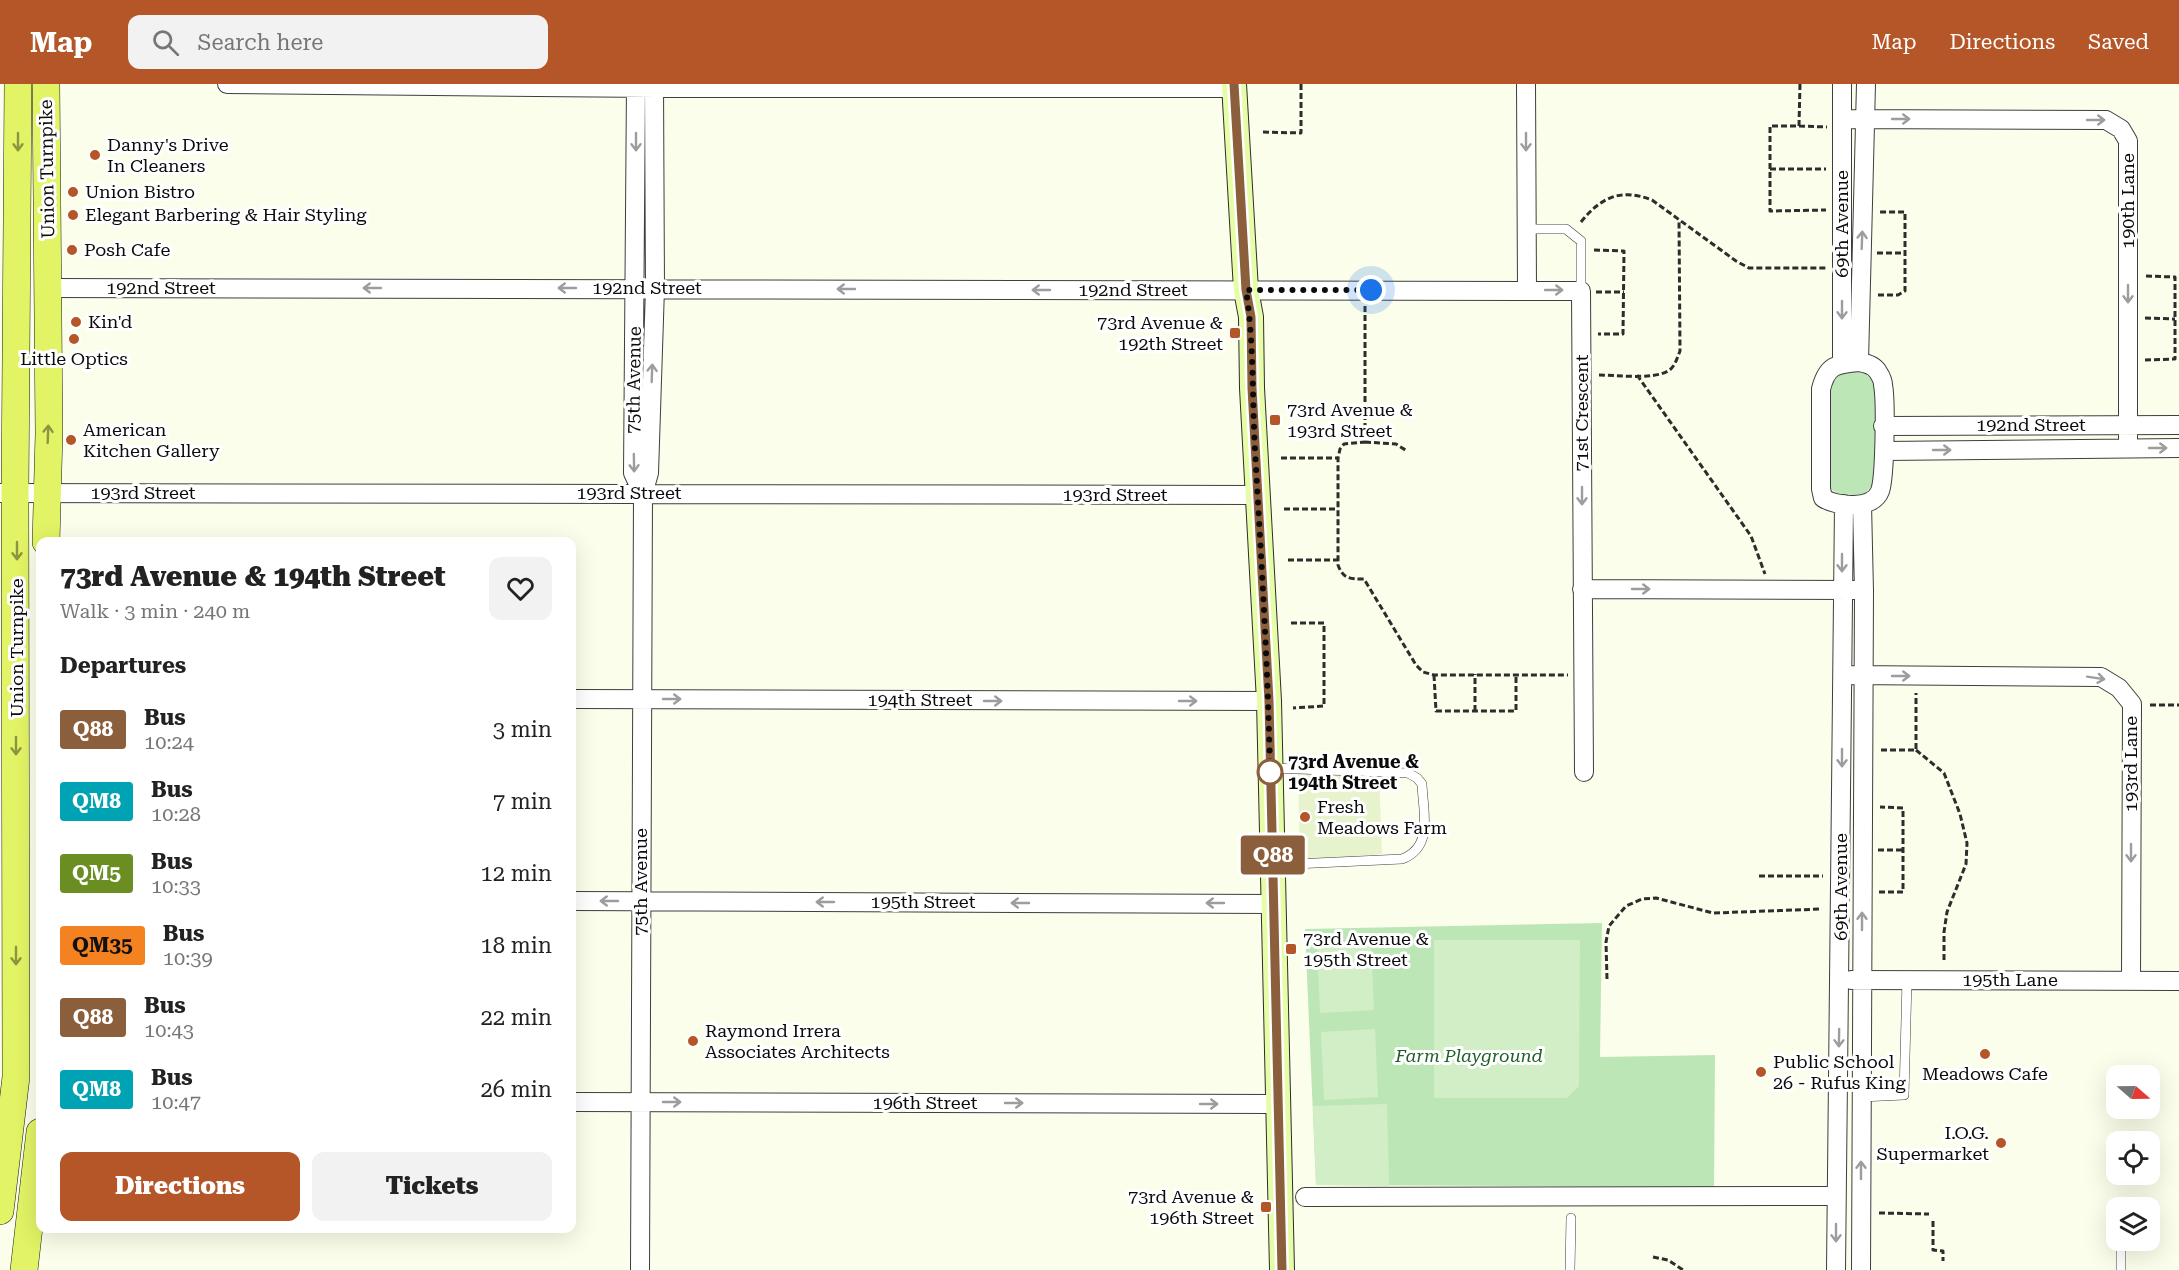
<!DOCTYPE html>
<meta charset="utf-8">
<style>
:root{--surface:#fff;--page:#f2f2f2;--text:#222;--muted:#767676;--accent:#b55629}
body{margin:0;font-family:"Roboto Serif",serif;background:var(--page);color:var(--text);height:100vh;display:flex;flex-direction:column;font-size:22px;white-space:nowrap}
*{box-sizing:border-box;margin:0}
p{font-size:20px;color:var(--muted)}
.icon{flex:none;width:33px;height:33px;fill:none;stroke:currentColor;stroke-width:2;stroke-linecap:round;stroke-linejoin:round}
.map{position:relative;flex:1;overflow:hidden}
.panel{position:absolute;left:36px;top:453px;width:540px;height:696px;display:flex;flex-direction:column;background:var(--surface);border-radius:12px;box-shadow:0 6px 24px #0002}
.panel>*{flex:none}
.badge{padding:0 12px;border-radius:4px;font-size:21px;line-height:39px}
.needle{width:39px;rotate:110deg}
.controls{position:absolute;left:2106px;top:981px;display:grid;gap:12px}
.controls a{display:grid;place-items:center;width:54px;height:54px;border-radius:12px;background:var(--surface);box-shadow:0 6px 24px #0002;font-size:30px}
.you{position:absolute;width:30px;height:30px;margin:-15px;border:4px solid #fff;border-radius:50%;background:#1a73e8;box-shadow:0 0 0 9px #1a73e833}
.map>.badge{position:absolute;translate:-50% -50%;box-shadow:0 0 0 3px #fff}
h2{padding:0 24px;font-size:22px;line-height:54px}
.round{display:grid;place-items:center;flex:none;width:63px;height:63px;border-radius:12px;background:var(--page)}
.headline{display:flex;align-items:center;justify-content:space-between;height:102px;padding:0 24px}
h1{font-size:28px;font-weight:800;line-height:45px}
.action{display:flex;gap:12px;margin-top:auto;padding:12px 24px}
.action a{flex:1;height:69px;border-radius:12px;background:var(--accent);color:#fff;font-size:24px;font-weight:800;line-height:69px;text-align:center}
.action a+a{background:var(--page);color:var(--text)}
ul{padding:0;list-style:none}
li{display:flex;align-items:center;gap:18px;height:72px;padding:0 24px}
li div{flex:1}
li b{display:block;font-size:22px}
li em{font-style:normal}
li .badge{min-width:66px;font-weight:700;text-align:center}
header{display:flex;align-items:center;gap:36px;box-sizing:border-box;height:84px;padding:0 30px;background:var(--accent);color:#fff}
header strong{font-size:28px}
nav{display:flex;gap:33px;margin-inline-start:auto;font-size:21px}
.search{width:420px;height:54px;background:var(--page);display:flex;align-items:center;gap:15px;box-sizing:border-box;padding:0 21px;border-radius:12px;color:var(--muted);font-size:22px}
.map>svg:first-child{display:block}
.farmland{fill:#e7f3cc}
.green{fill:#bde6b6}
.pitch{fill:#d2eec7}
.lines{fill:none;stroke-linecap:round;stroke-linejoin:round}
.lane-casing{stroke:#3e3e3e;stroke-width:10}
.street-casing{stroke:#3e3e3e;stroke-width:20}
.secondary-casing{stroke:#2d2d2d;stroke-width:26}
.primary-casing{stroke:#1c1c1c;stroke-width:28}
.path{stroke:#2d2d2d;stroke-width:3;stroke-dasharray:6 3;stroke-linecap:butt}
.lane{stroke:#fff;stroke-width:9}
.street{stroke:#fff;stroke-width:18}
.secondary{stroke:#e6fca7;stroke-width:24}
.primary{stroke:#e2f365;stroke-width:27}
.oneway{stroke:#9d9d9d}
.oneway2{stroke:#8c9641}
.line-casing{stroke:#fff;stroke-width:14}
.line{stroke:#8b5e3c;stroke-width:9}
.walk{stroke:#0b0b0b;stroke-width:6;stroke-dasharray:0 10.8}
.poi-dot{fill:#b55629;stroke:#fff;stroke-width:2}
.stop-dot{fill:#fff;stroke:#8b5e3c;stroke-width:3}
.labels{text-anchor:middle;stroke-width:6;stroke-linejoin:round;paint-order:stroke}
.poi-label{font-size:18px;fill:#0b0b0b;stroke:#fff;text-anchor:start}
.street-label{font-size:18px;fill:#0b0b0b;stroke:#fff}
.stop-label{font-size:18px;font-weight:bold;fill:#0b0b0b;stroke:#fff;text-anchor:start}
.park-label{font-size:18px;font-style:italic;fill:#1f5f29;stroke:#fff}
</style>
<header>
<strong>Map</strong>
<div class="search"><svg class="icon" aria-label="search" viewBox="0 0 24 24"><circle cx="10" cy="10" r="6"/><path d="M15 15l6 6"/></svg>Search here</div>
<nav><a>Map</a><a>Directions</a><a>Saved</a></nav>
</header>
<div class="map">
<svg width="2179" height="1186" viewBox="0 0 2179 1186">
<rect width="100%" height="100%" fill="#fbfeea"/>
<path class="farmland" d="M1298 689 1379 690 1382 770 1300 777Z"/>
<path class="green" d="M1841 288H1864L1876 300 1875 397 1863 413H1843L1831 405V301Z
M1602 839 1600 973 1715 971 1714 1103 1316 1101 1305 845Z"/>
<path class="pitch" d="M1434 856H1580L1579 1002 1567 1014H1434Z
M1371 858 1374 926 1320 929 1317 861Z
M1375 945 1378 1013 1324 1016 1321 948Z
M1387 1020 1389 1102 1316 1101 1313 1022Z"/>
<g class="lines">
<defs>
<path id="lane" d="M1526 145H1566L1581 157V207
M1272 684 1408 689 1417 694 1422 700C1423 728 1434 763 1402 775L1273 781
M1861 1013 1904 1011 1907 896
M2121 1156V1186
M1570 1186 1571 1134"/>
<path id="street" d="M227 0 654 4H1234
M636 0 633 389 643 410
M1526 0 1527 206
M1842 0V279
M1842 35 2106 36 2121 45 2128 57V364
M48 204 1581 207 1584 688
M1859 278C1866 279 1874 281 1878 288 1880 291 1883 297 1883 301 1886 316 1885 394 1880 407 1873 426 1837 423 1823 414L1821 405V305C1827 281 1836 280 1859 278Z
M1859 278 1866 0
M1883 342 2179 341
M1884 367 2179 364
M0 409 1258 411
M1582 505 1854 506
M1850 591 2101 593 2119 604 2132 620 2131 896
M572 615 1269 617
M572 817 1274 820
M1851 896 2179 897
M572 1018 1279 1020
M1305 1113 1836 1112
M640 1186 643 410 649 389 655 204 654 0
M1836 1186 1844 420
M1861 1186 1864 507 1862 420"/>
<path id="secondary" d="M1234 0 1246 206 1251 233 1252 304 1269 617 1282 1186"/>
<path id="primary" d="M46 0 49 350 46 458
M0 1127 16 993 15 409 18 0
M24 1186 40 1048"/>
</defs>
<use href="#lane" class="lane-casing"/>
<use href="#street" class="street-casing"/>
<use href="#secondary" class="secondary-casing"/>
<use href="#primary" class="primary-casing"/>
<path class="path" d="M1800 0 1799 42H1770V127L1826 126
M1799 42 1827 43
M1263 48 1301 49V0
M1770 85H1826
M1581 138C1601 113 1621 104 1652 116L1736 177 1749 184H1826
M1594 166 1624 167 1623 250H1598
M1877 169H1905
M1596 208H1624
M1878 211H1898L1905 207V128H1878
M1365 222V358L1344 360 1340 365 1338 374V481C1343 495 1350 495 1364 495L1416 581 1423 588 1434 591H1568
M2145 234 2175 235
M2145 276 2175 275V193L2145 192
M1599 291C1617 291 1652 296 1668 287 1675 283 1677 274 1680 267L1679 136
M1637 291 1751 452 1765 490
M1365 358 1396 360 1407 367
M1281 374H1338
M1284 425H1338
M1288 476H1338
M1291 539H1324V622L1293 624
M1434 591 1436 627H1516V590
M2150 621H2179
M1475 627V590
M1881 666H1916V609
M1916 666 1944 689 1960 730 1967 759 1966 780 1947 828 1944 848V878
M1878 766H1903
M1759 792H1823
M1879 808H1903V724L1880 723
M1607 895 1606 858 1609 842 1626 822 1642 815 1656 814 1713 829 1822 825
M1879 1129 1929 1130
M1933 1137V1166L1943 1167V1177
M1653 1173 1668 1176 1683 1186"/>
<use href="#lane" class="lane"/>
<use href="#street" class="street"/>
<use href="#secondary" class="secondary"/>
<use href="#primary" class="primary"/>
</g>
<defs><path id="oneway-shaft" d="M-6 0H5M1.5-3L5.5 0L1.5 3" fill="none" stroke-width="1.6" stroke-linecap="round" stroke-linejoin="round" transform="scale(1.5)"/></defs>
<g class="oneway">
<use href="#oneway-shaft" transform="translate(1901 35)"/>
<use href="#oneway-shaft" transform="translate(2096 36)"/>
<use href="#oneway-shaft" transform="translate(636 58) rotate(90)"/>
<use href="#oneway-shaft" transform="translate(1526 58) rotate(90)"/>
<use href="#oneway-shaft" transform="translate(1862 156) rotate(-88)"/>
<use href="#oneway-shaft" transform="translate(372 204) rotate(-180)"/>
<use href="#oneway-shaft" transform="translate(567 204) rotate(-180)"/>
<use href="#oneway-shaft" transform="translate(846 205) rotate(-180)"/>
<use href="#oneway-shaft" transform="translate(1041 206) rotate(-180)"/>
<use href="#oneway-shaft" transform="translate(1554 206)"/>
<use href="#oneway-shaft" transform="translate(2128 210) rotate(90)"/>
<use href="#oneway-shaft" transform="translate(1842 226) rotate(90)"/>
<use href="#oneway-shaft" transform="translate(652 289) rotate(-88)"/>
<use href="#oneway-shaft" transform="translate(2158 364)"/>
<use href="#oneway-shaft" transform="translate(1942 366)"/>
<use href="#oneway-shaft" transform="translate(634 379) rotate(89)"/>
<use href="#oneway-shaft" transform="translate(1582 412) rotate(90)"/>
<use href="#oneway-shaft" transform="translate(1842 479) rotate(90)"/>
<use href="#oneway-shaft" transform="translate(1641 505)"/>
<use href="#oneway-shaft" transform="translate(1901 592)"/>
<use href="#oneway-shaft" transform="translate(2096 594) rotate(9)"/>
<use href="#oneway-shaft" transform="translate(672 615)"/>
<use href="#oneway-shaft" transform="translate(993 617)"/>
<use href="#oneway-shaft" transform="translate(1188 617)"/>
<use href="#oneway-shaft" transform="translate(1842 674) rotate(90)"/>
<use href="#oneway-shaft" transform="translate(2131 769) rotate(90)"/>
<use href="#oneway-shaft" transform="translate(609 817) rotate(-180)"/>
<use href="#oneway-shaft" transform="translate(825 818) rotate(-180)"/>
<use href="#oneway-shaft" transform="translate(1020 819) rotate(-180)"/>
<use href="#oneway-shaft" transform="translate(1215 819) rotate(-180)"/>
<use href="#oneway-shaft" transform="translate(1862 837) rotate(-90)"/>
<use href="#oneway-shaft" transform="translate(1839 954) rotate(91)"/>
<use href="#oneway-shaft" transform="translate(672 1018)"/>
<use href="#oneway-shaft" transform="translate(1014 1019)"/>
<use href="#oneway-shaft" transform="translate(1209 1020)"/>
<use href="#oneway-shaft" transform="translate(1861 1086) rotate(-90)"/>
<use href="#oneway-shaft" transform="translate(1836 1149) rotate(90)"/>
</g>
<g class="oneway2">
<use href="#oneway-shaft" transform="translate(18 58) rotate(90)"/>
<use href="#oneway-shaft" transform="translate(48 350) rotate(-88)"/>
<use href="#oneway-shaft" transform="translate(17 467) rotate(90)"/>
<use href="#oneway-shaft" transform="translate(16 662) rotate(90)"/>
<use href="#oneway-shaft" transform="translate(16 872) rotate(90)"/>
</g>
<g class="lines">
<defs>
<path id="line" d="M1234 0 1246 206 1251 233 1252 304 1269 617 1282 1186"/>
</defs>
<use href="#line" class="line-casing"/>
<use href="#line" class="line"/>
<path class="walk" d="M1270 688C1268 580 1261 473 1255 365 1252 312 1254 258 1246 206H1371"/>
</g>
<g class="poi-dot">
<circle cx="95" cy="71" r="6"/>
<circle cx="73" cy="108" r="6"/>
<circle cx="73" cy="131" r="6"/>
<circle cx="72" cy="166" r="6"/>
<circle cx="76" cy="238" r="6"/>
<rect x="1229" y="243" width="12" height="12" rx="3"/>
<circle cx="74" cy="255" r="6"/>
<rect x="1269" y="330" width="12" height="12" rx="3"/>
<circle cx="71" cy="356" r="6"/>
<circle cx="1305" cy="733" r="6"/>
<rect x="1285" y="859" width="12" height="12" rx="3"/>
<circle cx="693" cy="957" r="6"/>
<circle cx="1985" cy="970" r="6"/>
<circle cx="1761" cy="988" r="6"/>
<circle cx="2001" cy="1059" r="6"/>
<rect x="1260" y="1117" width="12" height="12" rx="3"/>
</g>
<circle class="stop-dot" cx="1270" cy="688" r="12"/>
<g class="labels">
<g class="poi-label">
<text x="107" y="67">Danny's Drive<tspan x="107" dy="21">In Cleaners</tspan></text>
<text x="85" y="114">Union Bistro</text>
<text x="85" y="137">Elegant Barbering &amp; Hair Styling</text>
<text x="84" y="172">Posh Cafe</text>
<text x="88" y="244">Kin'd</text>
<text x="1223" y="245" text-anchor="end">73rd Avenue &amp;<tspan x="1223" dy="21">192th Street</tspan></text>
<text x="74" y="281" text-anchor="middle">Little Optics</text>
<text x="1287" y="332">73rd Avenue &amp;<tspan x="1287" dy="21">193rd Street</tspan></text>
<text x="83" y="352">American<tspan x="83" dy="21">Kitchen Gallery</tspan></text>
<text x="1317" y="729">Fresh<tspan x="1317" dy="21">Meadows Farm</tspan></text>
<text x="1303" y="861">73rd Avenue &amp;<tspan x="1303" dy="21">195th Street</tspan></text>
<text x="705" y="953">Raymond Irrera<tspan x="705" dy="21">Associates Architects</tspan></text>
<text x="1773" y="984">Public School<tspan x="1773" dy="21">26 - Rufus King</tspan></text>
<text x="1985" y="996" text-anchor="middle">Meadows Cafe</text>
<text x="1989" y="1055" text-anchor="end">I.O.G.<tspan x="1989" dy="21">Supermarket</tspan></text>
<text x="1254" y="1119" text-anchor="end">73rd Avenue &amp;<tspan x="1254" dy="21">196th Street</tspan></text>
</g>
<g class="street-label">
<text transform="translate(47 85) rotate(-91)" y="6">Union Turnpike</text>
<text transform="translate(2128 117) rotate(-90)" y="6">190th Lane</text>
<text transform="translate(1842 140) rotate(-90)" y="6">69th Avenue</text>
<text x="161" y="210">192nd Street</text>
<text x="647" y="210">192nd Street</text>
<text x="1133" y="212">192nd Street</text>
<text transform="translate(634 296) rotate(-89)" y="6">75th Avenue</text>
<text transform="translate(1582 329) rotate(-90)" y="6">71st Crescent</text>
<text x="2031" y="347">192nd Street</text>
<text x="143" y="415">193rd Street</text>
<text x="629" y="415">193rd Street</text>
<text x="1115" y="417">193rd Street</text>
<text transform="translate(17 564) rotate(-90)" y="6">Union Turnpike</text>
<text x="920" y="622">194th Street</text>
<text transform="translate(2131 680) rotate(-90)" y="6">193rd Lane</text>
<text transform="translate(641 798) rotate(-90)" y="6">75th Avenue</text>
<text transform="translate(1841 803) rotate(-90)" y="6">69th Avenue</text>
<text x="923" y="824">195th Street</text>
<text x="2010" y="902">195th Lane</text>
<text x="925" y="1025">196th Street</text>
</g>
<g class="stop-label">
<text x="1288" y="684">73rd Avenue &amp;<tspan x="1288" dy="21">194th Street</tspan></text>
</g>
<g class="park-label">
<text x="1469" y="978">Farm Playground</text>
</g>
</g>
</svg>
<div class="controls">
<a><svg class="needle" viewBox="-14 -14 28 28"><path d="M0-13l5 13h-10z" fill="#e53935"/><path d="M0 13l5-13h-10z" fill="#767676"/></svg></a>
<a><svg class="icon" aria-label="locate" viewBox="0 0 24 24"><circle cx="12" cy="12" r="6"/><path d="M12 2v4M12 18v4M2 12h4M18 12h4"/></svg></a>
<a><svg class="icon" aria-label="layers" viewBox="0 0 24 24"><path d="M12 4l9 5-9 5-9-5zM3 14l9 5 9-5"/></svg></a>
</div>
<div class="you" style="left:1371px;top:206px"></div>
<b class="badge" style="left:1273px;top:771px;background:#8b5e3c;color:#fff">Q88</b>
<section class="panel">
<div class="headline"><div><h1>73rd Avenue &amp; 194th Street</h1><p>Walk · 3 min · 240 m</p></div><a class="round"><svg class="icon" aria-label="heart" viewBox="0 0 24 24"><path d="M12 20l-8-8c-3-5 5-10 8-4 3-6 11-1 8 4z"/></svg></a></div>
<h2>Departures</h2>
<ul>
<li><span class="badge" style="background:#8b5e3c;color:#fff">Q88</span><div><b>Bus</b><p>10:24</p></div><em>3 min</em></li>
<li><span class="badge" style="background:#00a3b4;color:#fff">QM8</span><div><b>Bus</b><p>10:28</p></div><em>7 min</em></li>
<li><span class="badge" style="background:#6b8e23;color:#fff">QM5</span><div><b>Bus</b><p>10:33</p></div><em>12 min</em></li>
<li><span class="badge" style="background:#f58220;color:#111">QM35</span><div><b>Bus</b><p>10:39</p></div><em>18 min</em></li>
<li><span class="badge" style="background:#8b5e3c;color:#fff">Q88</span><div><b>Bus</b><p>10:43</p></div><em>22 min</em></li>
<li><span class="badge" style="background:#00a3b4;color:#fff">QM8</span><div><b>Bus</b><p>10:47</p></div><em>26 min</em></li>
</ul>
<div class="action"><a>Directions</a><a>Tickets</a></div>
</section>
</div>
